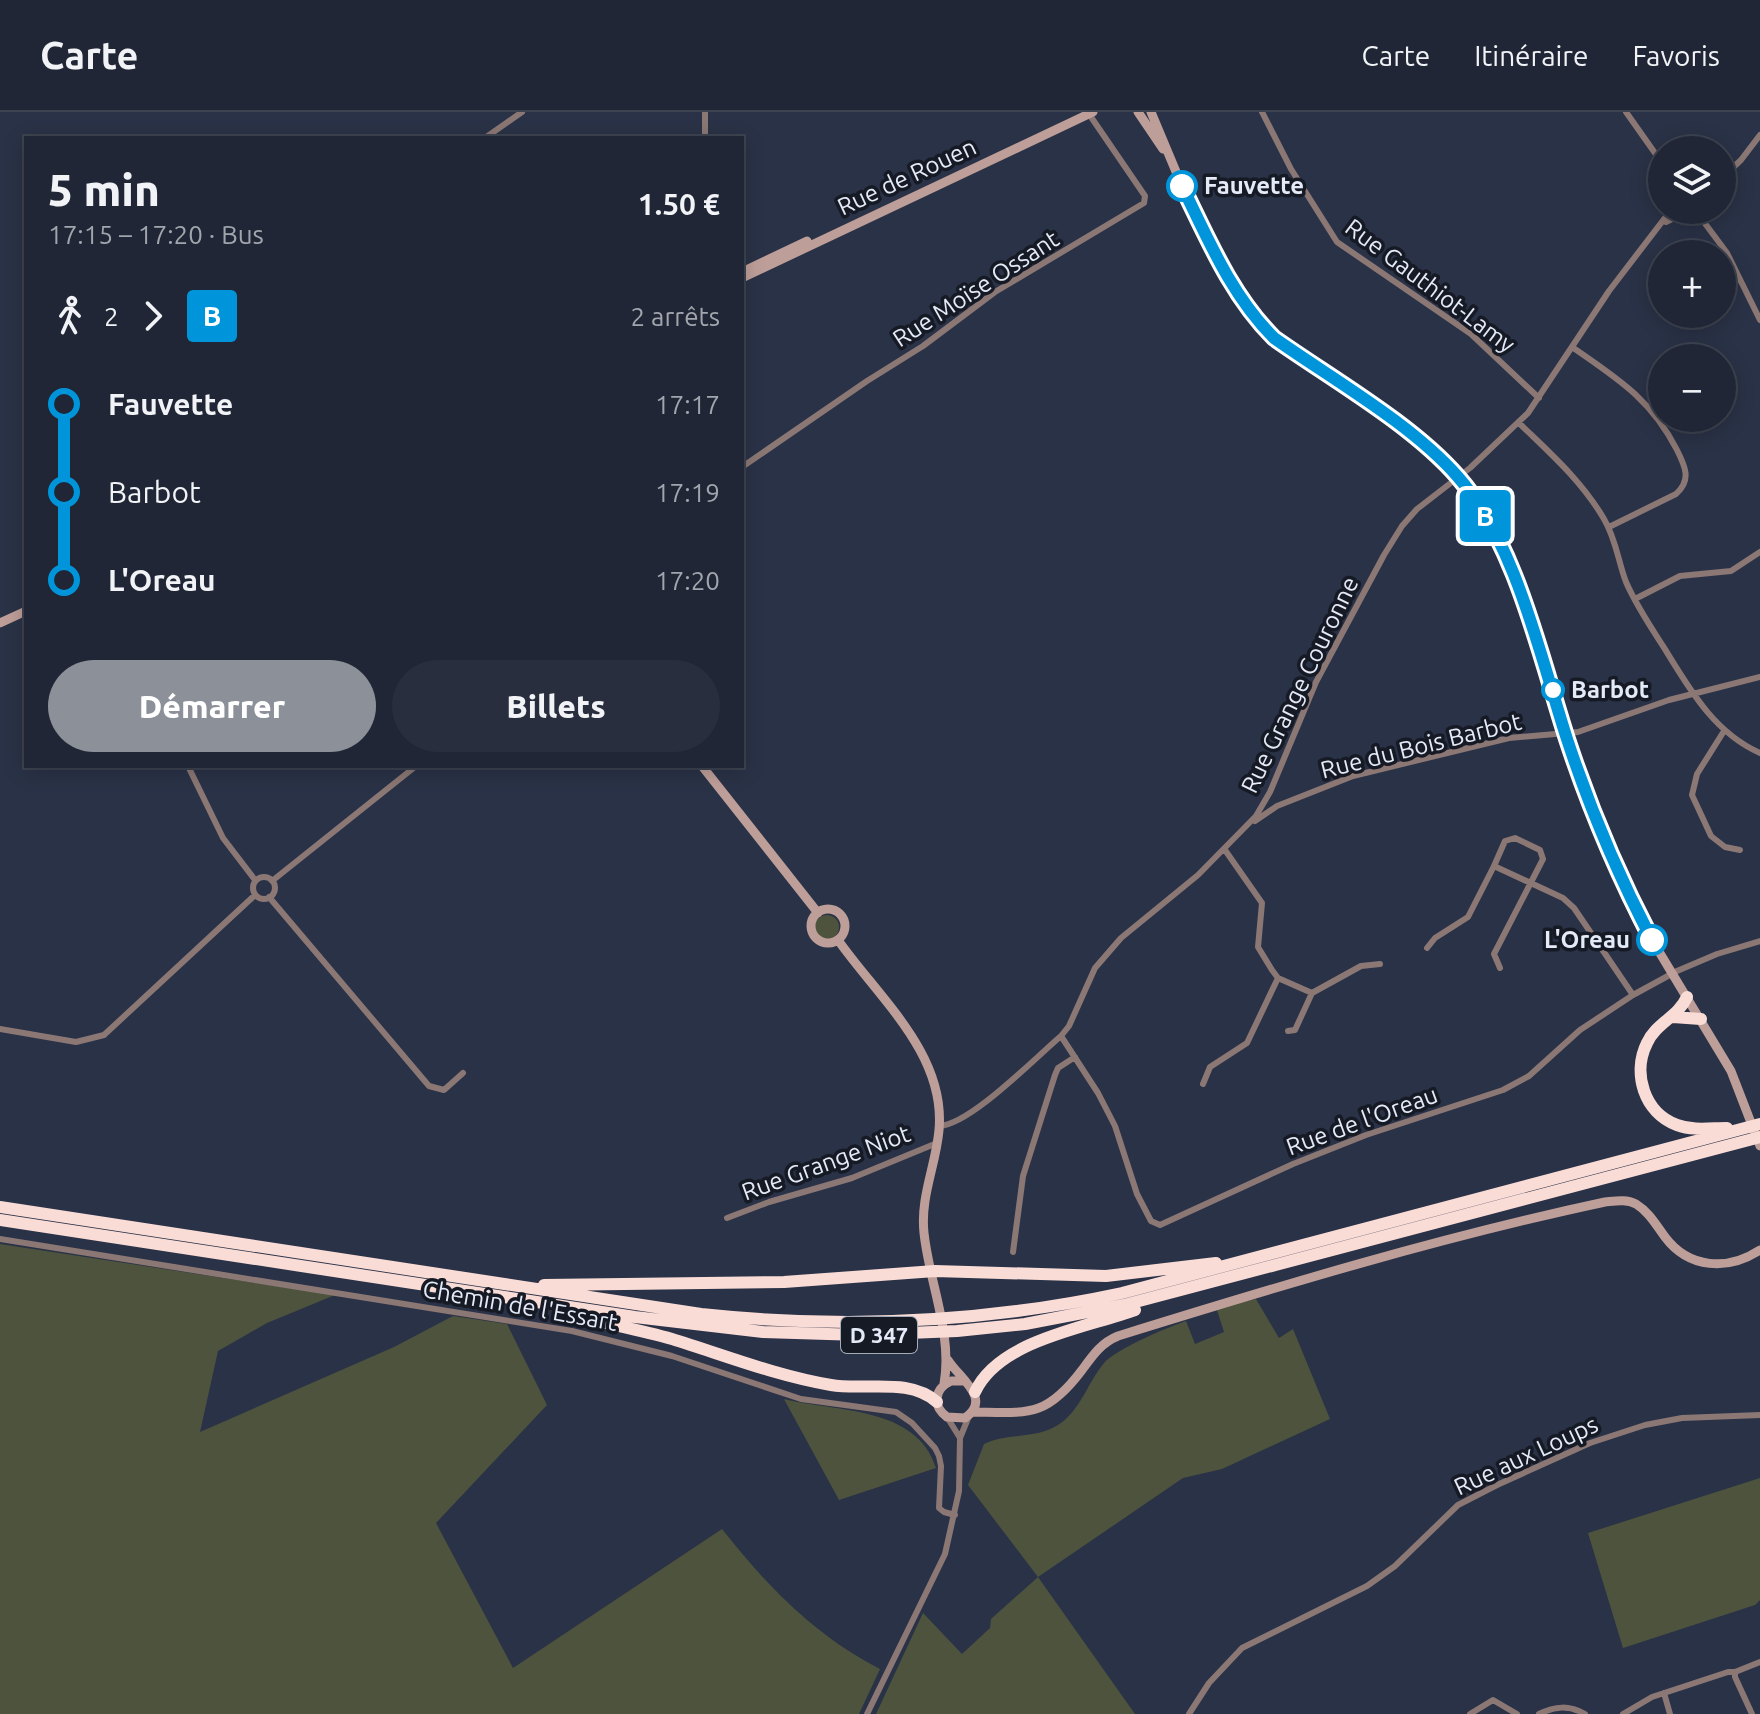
<!DOCTYPE html>
<html lang="fr">
<meta charset="utf-8">
<style>
:root{--surface:#202635;--page:#282e3d;--text:#f1f3f6;--muted:#a2a5ad;--line:#3d4350;--accent:#8c9099}
body{margin:0;font-family:Ubuntu,sans-serif;background:var(--page);color:var(--text);height:100vh;display:flex;flex-direction:column;font-size:30px;white-space:nowrap}
*{box-sizing:border-box;margin:0}
p{font-size:26px;color:var(--muted)}
.icon{flex:none;width:44px;height:44px;fill:none;stroke:currentColor;stroke-width:2;stroke-linecap:round;stroke-linejoin:round}
.map{position:relative;flex:1;overflow:hidden}
.details{position:absolute;left:24px;top:24px;width:720px;height:632px;display:flex;flex-direction:column;background:var(--surface);border-radius:0px;box-shadow:0 4px 20px #0003,0 0 0 2px var(--line)}
.details>*{flex:none}
.badge{padding:0 16px;border-radius:6px;font-size:28px;line-height:52px}
.tools{position:absolute;left:1648px;top:24px;display:grid;gap:16px}
.tools a{display:grid;place-items:center;width:88px;height:88px;border-radius:50%;background:var(--surface);box-shadow:0 4px 20px #0003,0 0 0 2px var(--line);font-size:40px}
.map>.badge{position:absolute;translate:-50% -50%;box-shadow:0 0 0 4px #fff}
.legs{display:flex;align-items:center;gap:12px;height:88px;padding:0 24px;font-size:26px}
.legs p{margin-inline-start:auto}
.overview{display:flex;align-items:center;justify-content:space-between;height:136px;padding:0 24px}
h1{font-size:44px;font-weight:800;line-height:60px}
.primary-button{display:flex;gap:16px;margin-top:auto;padding:16px 24px}
.primary-button a{flex:1;height:92px;border-radius:48px;background:var(--accent);color:#fff;font-size:32px;font-weight:800;line-height:92px;text-align:center}
.primary-button a+a{background:var(--page);color:var(--text)}
ul{padding:0 24px;list-style:none}
li{display:flex;align-items:center;gap:28px;height:88px;font-size:30px}
li i{display:grid;place-items:center;width:12px;height:100%;margin:0 10px;background:currentColor}
li i::after{content:'';width:20px;height:20px;margin:-10px;border:6px solid;border-radius:50%;background:var(--surface)}
li p{margin-inline-start:auto}
li:first-child i{background:linear-gradient(#0000 50%,currentColor 0)}
li:last-child i{background:linear-gradient(currentColor 50%,#0000 0)}
header{display:flex;align-items:center;gap:48px;box-sizing:border-box;height:112px;padding:0 40px;background:var(--surface);border-bottom:2px solid var(--line)}
header strong{font-size:38px}
nav{display:flex;gap:44px;margin-inline-start:auto;font-size:28px}
.map>svg:first-child{display:block}
.green{fill:#4d533d}
.lines{fill:none;stroke-linecap:round;stroke-linejoin:round}
.street{stroke:#8b7774;stroke-width:6}
.secondary{stroke:#be9e98;stroke-width:9}
.highway{stroke:#fadcd7;stroke-width:12}
.line-1-casing{stroke:#fff;stroke-width:18}
.line-1{stroke:#0095da;stroke-width:12}
.stop-1-dot{fill:#fff;stroke:#0095da;stroke-width:4}
.labels{text-anchor:middle;stroke-width:7;stroke-linejoin:round;paint-order:stroke}
.shield{fill:#161a24;stroke:#a6acb8;stroke-width:2}
.shield-label{font-size:22px;font-weight:bold;fill:#e4eaf8}
.street-label{font-size:24px;fill:#e4eaf8;stroke:#161a24}
.stop-label{font-size:24px;font-weight:bold;fill:#e4eaf8;stroke:#161a24;text-anchor:start}
</style>
<header>
<strong>Carte</strong>
<nav><a>Carte</a><a>Itinéraire</a><a>Favoris</a></nav>
</header>
<div class="map">
<svg width="1760" height="1602" viewBox="0 0 1760 1602">
<rect width="100%" height="100%" fill="#2a3247"/>
<path class="green" d="M815 815a12 12 0 1 1 24 0a12 12 0 1 1-24 0Z
M0 1132 335 1183 267 1211 218 1239 200 1320 394 1235 453 1204 507 1212 547 1293 436 1411 513 1556 722 1417C767 1474 814 1523 880 1557L859 1602H0Z
M1256 1187 1279 1226 1293 1217 1330 1307 1222 1357 1183 1366 1038 1465 1135 1602H876L923 1501 962 1542 990 1516 991 1507 1038 1465 968 1373 984 1332C1008 1320 1038 1328 1061 1311 1082 1295 1088 1270 1104 1251 1116 1237 1168 1215 1186 1209L1195 1232 1224 1220 1216 1195Z
M784 1287C836 1300 917 1294 936 1356L839 1388Z
M1760 1366V1488L1755 1493 1623 1536 1588 1421Z"/>
<g class="lines">
<path class="street" d="M1262 0 1291 57 1337 130 1471 222 1539 286
M1626 0 1662 51
M485 26 522 0
M705 26V0
M1722 66 1741 48 1760 23
M1695 98 1727 141 1760 208
M1666 110 1690 98
M1572 235C1618 267 1651 287 1677 338 1685 354 1692 368 1676 382L1609 415
M1519 311C1550 341 1582 369 1604 407 1616 427 1618 449 1626 470 1636 493 1650 514 1663 534 1689 576 1713 620 1760 641
M742 355 867 269 923 234 995 180 1144 91 1145 84 1089 2
M1635 487 1680 464 1731 459 1760 440
M1724 619 1697 662 1692 683 1711 724 1725 735 1740 738
M188 654 223 726 255 768
M1255 709 1277 694 1353 664 1509 626 1578 620 1669 588 1760 565
M1225 738 1262 791 1258 835 1272 858 1278 866 1312 881 1361 854 1380 852
M1494 754 1505 729 1515 726 1540 738 1543 747 1494 842 1500 856
M253 776a11 11 0 1 1 22 0a11 11 0 1 1-22 0Z
M272 769 416 654
M269 785 429 974 444 978 463 961
M1427 836 1435 826 1468 805 1494 754 1563 786 1574 796 1633 883
M0 917 76 930 104 923 255 783
M1288 919 1295 918 1312 881
M1061 924 1098 981 1115 1014 1137 1082 1151 1109 1160 1113 1293 1052 1366 1023 1503 978 1529 964 1580 918 1633 883 1677 859 1717 842 1760 829
M1203 972 1210 955 1247 931 1278 866
M939 1014C970 1013 1035 946 1061 924L1069 914 1095 856 1121 826 1198 763 1256 704 1270 680 1316 570 1384 443 1402 414 1417 397 1470 356 1528 301 1609 179 1671 98
M727 1106 769 1090 852 1066 937 1031
M0 1127 572 1219 672 1244 801 1287 896 1300 912 1311 935 1336 939 1344 941 1354 939 1396 944 1400 955 1403
M1013 1140 1023 1064 1055 963 1058 956 1075 945
M947 1305 960 1326
M1735 1560V1565L1752 1602
M1664 1581 1670 1602
M867 1602 945 1442 959 1379 960 1326 969 1304
M1189 1602 1209 1571 1242 1536 1367 1474 1395 1454 1458 1393 1497 1373 1590 1331 1645 1313 1682 1306 1760 1303
M1470 1602 1493 1588 1517 1602
M1539 1602C1555 1594 1569 1593 1585 1602
M1623 1602 1652 1585 1728 1560H1735L1760 1550"/>
<path class="secondary" d="M1138 0 1163 37
M1151 0 1182 74 1226 162 1249 200 1274 226 1427 335 1459 365 1487 406 1510 454 1576 654 1606 732 1652 828 1731 959 1760 1034
M744 159 807 129
M742 166 1093 0
M0 511 26 499
M702 654 818 801
M811 814a17 17 0 1 1 34 0a17 17 0 1 1-34 0Z
M838 828C878 885 946 942 939 1018 936 1053 920 1085 924 1121 929 1170 953 1222 944 1272
M948 1248C959 1266 993 1287 965 1306L947 1305C932 1294 934 1277 951 1269H965
M973 1300C1028 1301 1046 1306 1082 1258 1093 1243 1101 1231 1118 1224 1279 1174 1441 1125 1605 1090 1616 1089 1626 1087 1636 1092 1649 1100 1656 1113 1665 1125 1689 1157 1728 1159 1760 1138"/>
<path class="highway" d="M1687 885C1678 905 1656 911 1647 931 1632 961 1644 1001 1677 1013 1693 1019 1711 1016 1727 1016
M1673 905 1701 907
M0 1095 701 1202C842 1217 982 1211 1122 1181L1760 1012
M0 1108 635 1205 763 1220 860 1223 957 1219 1025 1212 1124 1193 1760 1025
M544 1173 784 1170 935 1159 1106 1164 1216 1151
M565 1201C601 1211 637 1217 672 1227 724 1243 777 1264 831 1273 865 1279 909 1265 937 1290
M975 1280C999 1228 1086 1216 1135 1198"/>
</g>
<g class="lines">
<defs>
<path id="line-1" d="M1182 74C1208 127 1231 183 1274 226 1332 267 1412 312 1458 365 1516 431 1540 544 1567 627 1590 697 1618 763 1652 828"/>
</defs>
<use href="#line-1" class="line-1-casing"/>
<use href="#line-1" class="line-1"/>
</g>
<g class="stop-1-dot">
<circle cx="1182" cy="74" r="14"/>
<circle cx="1553" cy="578" r="10"/>
<circle cx="1652" cy="828" r="14"/>
</g>
<g class="labels">
<rect class="shield" x="841" y="1205" width="76" height="36" rx="6"/>
<g class="shield-label">
<text x="879" y="1231">D 347</text>
</g>
<g class="street-label">
<text transform="translate(907 65) rotate(-25)" y="8">Rue de Rouen</text>
<text transform="translate(1430 174) rotate(37)" y="8">Rue Gauthiot-Lamy</text>
<text transform="translate(976 177) rotate(-33)" y="8">Rue Moïse Ossant</text>
<text transform="translate(1300 573) rotate(-64)" y="8">Rue Grange Couronne</text>
<text transform="translate(1421 634) rotate(-14)" y="8">Rue du Bois Barbot</text>
<text transform="translate(1362 1009) rotate(-20)" y="8">Rue de l'Oreau</text>
<text transform="translate(826 1051) rotate(-20)" y="8">Rue Grange Niot</text>
<text transform="translate(520 1194) rotate(10)" y="8">Chemin de l'Essart</text>
<text transform="translate(1526 1344) rotate(-25)" y="8">Rue aux Loups</text>
</g>
<g class="stop-label">
<text x="1204" y="82">Fauvette</text>
<text x="1571" y="586">Barbot</text>
<text x="1630" y="836" text-anchor="end">L'Oreau</text>
</g>
</g>
</svg>
<div class="tools">
<a><svg class="icon" aria-label="layers" viewBox="0 0 24 24"><path d="M12 4l9 5-9 5-9-5zM3 14l9 5 9-5"/></svg></a>
<a>+</a>
<a>−</a>
</div>
<b class="badge" style="left:1485px;top:404px;background:#0095da;color:#fff">B</b>
<section class="details">
<div class="overview"><div><h1>5 min</h1><p>17:15 – 17:20 · Bus</p></div><b>1.50 €</b></div>
<div class="legs"><svg class="icon" aria-label="walk" viewBox="0 0 24 24"><circle cx="13" cy="4" r="2"/><path d="M13 8l-2 6 4 7M11 14l-3 7M7 12l3-4h3l4 4"/></svg>2<svg class="icon" aria-label="forward" viewBox="0 0 24 24"><path d="M9 5l7 7-7 7"/></svg><b class="badge" style="background:#0095da;color:#fff">B</b><p>2 arrêts</p></div>
<ul>
<li><i style="color:#0095da"></i><b>Fauvette</b><p>17:17</p></li>
<li><i style="color:#0095da"></i><span>Barbot</span><p>17:19</p></li>
<li><i style="color:#0095da"></i><b>L'Oreau</b><p>17:20</p></li>
</ul>
<div class="primary-button"><a>Démarrer</a><a>Billets</a></div>
</section>
</div>
